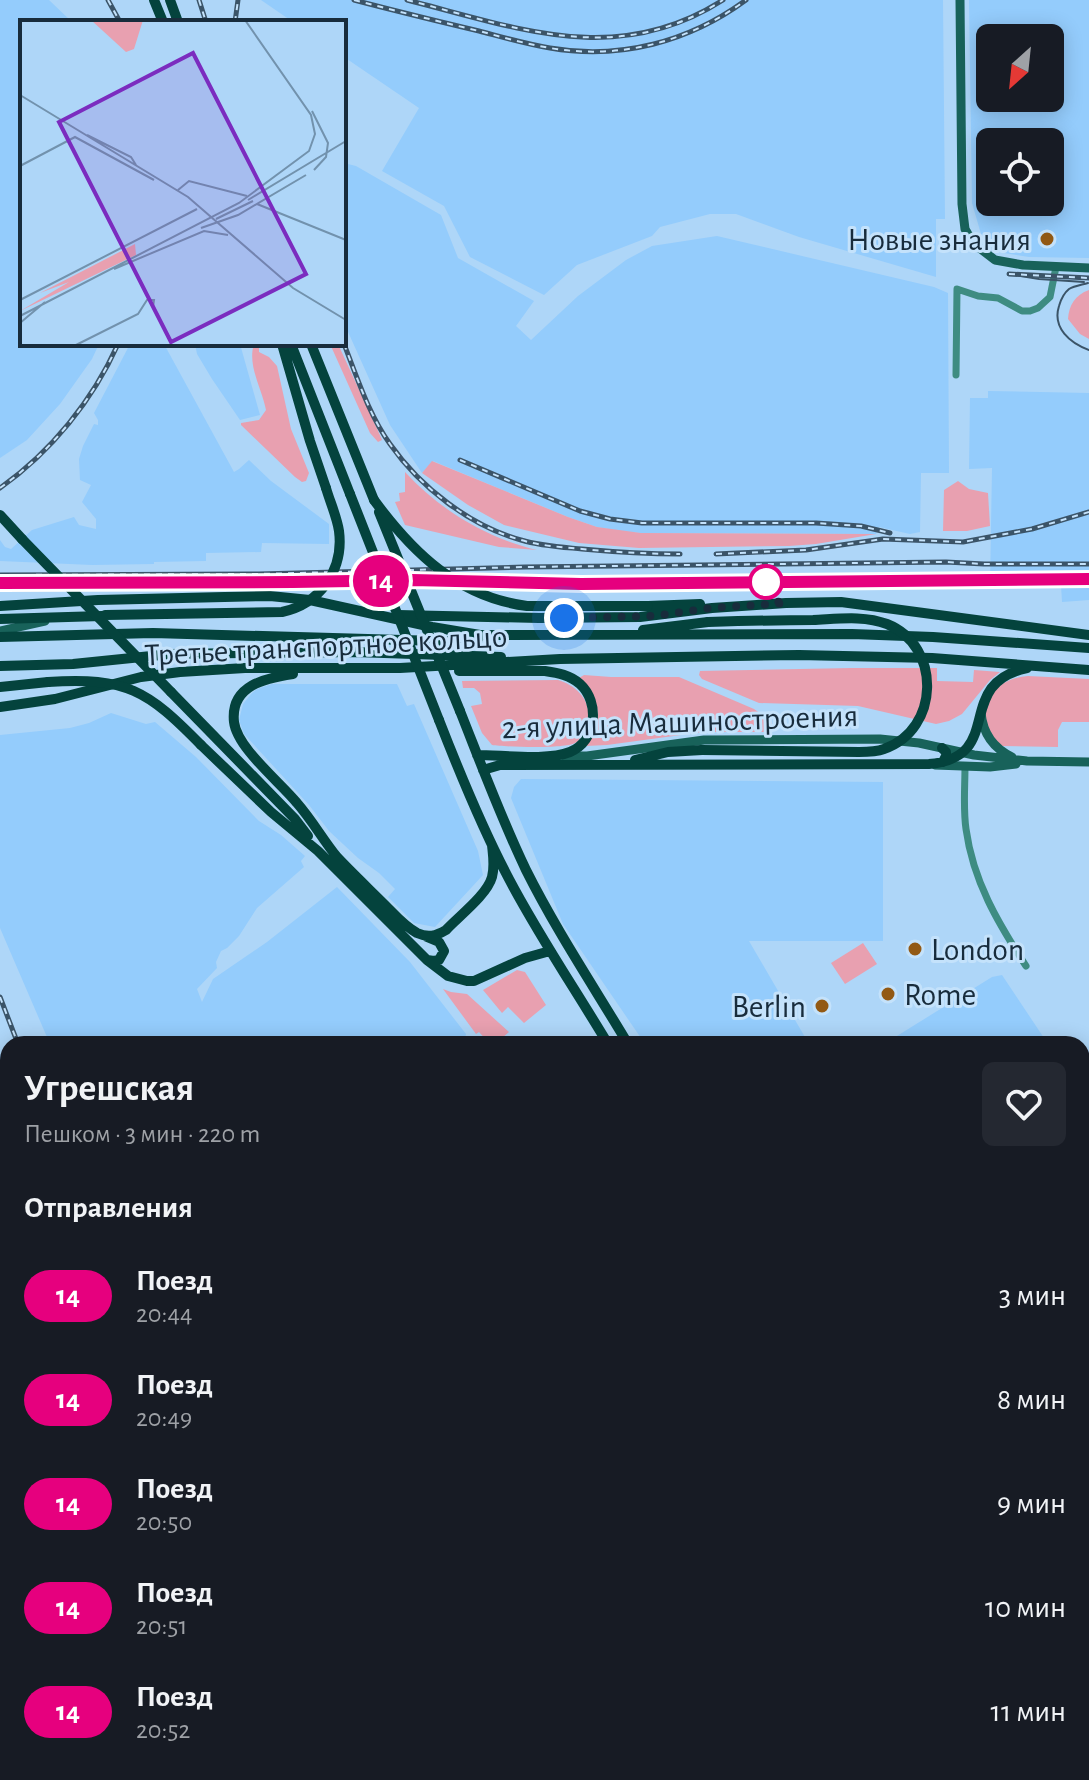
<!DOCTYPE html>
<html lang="ru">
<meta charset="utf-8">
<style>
:root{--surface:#171b24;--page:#242831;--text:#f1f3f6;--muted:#9ea1a6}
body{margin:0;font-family:"Alegreya Sans",sans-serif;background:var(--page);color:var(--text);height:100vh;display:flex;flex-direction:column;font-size:30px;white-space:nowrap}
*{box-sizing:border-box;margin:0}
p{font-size:26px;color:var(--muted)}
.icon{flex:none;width:44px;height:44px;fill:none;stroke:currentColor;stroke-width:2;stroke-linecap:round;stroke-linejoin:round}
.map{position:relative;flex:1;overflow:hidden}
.details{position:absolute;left:0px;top:1036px;width:1090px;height:744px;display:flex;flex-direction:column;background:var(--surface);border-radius:24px 24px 0 0;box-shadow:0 4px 20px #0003}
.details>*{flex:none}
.badge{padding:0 16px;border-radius:26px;font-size:28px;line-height:52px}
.needle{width:52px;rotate:207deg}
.tools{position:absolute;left:976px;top:24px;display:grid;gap:16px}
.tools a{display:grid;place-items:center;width:88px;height:88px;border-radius:12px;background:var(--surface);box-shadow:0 4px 20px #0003;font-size:40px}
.you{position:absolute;width:40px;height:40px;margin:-20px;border:6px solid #fff;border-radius:50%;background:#1a73e8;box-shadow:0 0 0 12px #1a73e833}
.map>.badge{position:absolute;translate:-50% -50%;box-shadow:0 0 0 4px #fff}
h2{padding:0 24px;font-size:30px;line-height:72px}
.round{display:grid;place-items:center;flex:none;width:84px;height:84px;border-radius:12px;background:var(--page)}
.head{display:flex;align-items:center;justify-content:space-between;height:136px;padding:0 24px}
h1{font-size:38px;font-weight:600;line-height:60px}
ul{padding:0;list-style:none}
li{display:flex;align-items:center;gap:24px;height:104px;padding:0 24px}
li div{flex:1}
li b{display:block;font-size:30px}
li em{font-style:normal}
li .badge{min-width:88px;font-weight:700;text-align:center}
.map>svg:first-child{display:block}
.built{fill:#94ccfc;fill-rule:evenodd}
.green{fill:#e8a0b0}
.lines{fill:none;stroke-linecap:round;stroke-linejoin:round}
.street{stroke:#3e8c82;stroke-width:7}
.secondary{stroke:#18625a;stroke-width:9}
.primary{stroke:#04433d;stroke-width:10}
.tram{stroke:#3b5468;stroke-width:2}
.rail-casing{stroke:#3b5468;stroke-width:5}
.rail{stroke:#c4e2fb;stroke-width:2;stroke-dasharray:6;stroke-linecap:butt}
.primary-bridge{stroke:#04433d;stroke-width:10}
.line-casing{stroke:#fff;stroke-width:18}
.line{stroke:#e6007e;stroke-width:12}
.walk{stroke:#182c3c;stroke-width:8;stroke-dasharray:0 14.4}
.poi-dot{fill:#925914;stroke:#c4e2fb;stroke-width:3}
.stop-dot{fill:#fff;stroke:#e6007e;stroke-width:4}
.labels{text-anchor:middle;stroke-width:6;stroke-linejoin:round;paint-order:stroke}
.poi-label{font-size:32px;fill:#182c3c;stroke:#c4e2fb;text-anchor:end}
.street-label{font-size:32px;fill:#182c3c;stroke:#c4e2fb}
.inset-road{fill:none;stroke:#7292ad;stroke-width:2}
.view{fill:#7b2cbf;fill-opacity:0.15;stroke:#7b2cbf;stroke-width:4}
.inset-edge{fill:none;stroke:#182c3c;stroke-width:4}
</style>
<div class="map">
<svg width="1089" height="1780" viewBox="0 0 1089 1780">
<rect width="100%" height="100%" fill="#aed6f8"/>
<path class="built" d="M0 0H49L72 22H22V344H99L92 359 60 404 27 440 0 458Z
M261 0H943L945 219H936V277L799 237 736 214H710L660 227 652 236 577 265 544 295 470 257 444 206 382 171 419 108 344 57V22H293Z
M969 0H1089V258L1029 257 998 252 981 234 972 203ZM990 38H1050V98H990ZM990 142H1050V202H990Z
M344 163 356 166 441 215 458 258 534 301 516 326 531 340 578 296 626 260 652 246 717 236 934 287 948 293 949 473H921L920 532 910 534 879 527 876 534 641 533 619 531 597 527 568 517 433 461 422 473 390 425 344 323Z
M130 344H164L234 472 239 469 249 460 271 481 329 524V544L262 543 261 552 206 553V561L154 562V564L92 565 0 561V540L5 547 11 549 32 530 74 517 79 525 96 529V519L82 502 91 485 80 480 79 459 83 446 94 424 98 425V420L94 413Z
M195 344H240L260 415 240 420 212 379 197 354Z
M988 391 1089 393V600L1062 602 1061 585H990L992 468 969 469 970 398H988Z
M272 684H397L407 706 414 704 478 851 483 875 435 927 414 923 388 897 395 889 379 873 358 858 329 831 309 805 244 734 239 720 243 704 251 694 257 689Z
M111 713 146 724 155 722 196 757 259 821 281 835 305 856 301 861 304 867 257 908 239 936 227 948 221 951 216 962 217 968 197 989 202 1002 213 979 267 942 337 887 410 962 466 1034 464 1044H50L0 928V735L70 728 89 723Z
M521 779 883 782V941H749L809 1044H645L563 924 511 798 514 787Z
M1002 975 1048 1044H884L992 977Z
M0 1054 8 1074V1222L0 1220Z
M1082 1094 1089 1104V1565L1082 1570Z
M0 1246 8 1249V1593L0 1585Z
M0 1589 8 1597V1769L0 1767Z
M22 1772H196L193 1780H55Z
M291 1772H466L460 1780H306Z
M490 1772H1006L1005 1780H482Z"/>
<path class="green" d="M1089 290V339L1080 334 1068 319C1069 305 1075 295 1089 290Z
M254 344H259V352L269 357 277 366 291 429 309 473 306 481 302 482 295 477 241 425V423L259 420 266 410C262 389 247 365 254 344Z
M330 344H338L379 433 382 440 378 442 370 433Z
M432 461 568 517 597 527 641 533 876 534 816 544 789 546 639 548 579 543 504 525 468 505 422 473Z
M405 472C441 511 487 538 537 550L499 547 405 525 395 502 400 501 399 493 405 492Z
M958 481 969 489 988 493 990 526 967 531H943L944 490Z
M851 668H937V681L973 682 974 670 1000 672 990 680 962 714 949 721 936 724 858 706 759 703 702 679 699 675 700 671Z
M584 675 611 677H679L754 709 771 721 773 726 767 732H703L607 745 586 746C603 717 602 702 579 678Z
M1028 676 1089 679V722H1062L1058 730V747L1001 746C971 717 987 679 1028 676Z
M558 680C579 686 595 705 586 728 584 733 580 741 575 743 565 749 505 747 492 745L482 733 471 706 482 704 480 693 474 688H463L462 681Z
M863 943 877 964 845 984 831 963Z
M517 970 525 972 546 1005 524 1023 508 1007 502 1013 483 990Z
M443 989 451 992 467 994 509 1032 495 1044H490L479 1032 476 1034Z"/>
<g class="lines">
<path class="street" d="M956 375 957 289 978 296 998 298 1022 311H1030L1038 308 1050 297 1056 267
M965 766C965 787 963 808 966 829 973 881 998 923 1026 966
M467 1780 474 1772"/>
<path class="secondary" d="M960 0 962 204 965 229 973 243 995 260 1023 265 1089 268
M0 631 45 621
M981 713C983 734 993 748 1012 757
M564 756H587L704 740 880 739 919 743 974 755 1027 761 1089 762
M935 765 990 767 1016 764
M1082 1630 1089 1629
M1082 1766 1089 1769
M1020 1772 1024 1780"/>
<path class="primary" d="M154 0 163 22
M170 0 178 22
M282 344 310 441 326 488
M291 344 350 494
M311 344 374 500
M0 515 22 539
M0 606 98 600 270 596 310 600 432 627 480 635 852 634 933 637 1089 648
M648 606 700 604
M398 615 539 618 640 617 712 608 786 603 841 602 1089 635
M0 619 102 616
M643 630 708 622
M0 637 153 633 438 641 478 640
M0 666 73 664 171 654 243 653 355 652 501 657
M459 671H545C558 673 570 675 580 684 600 702 597 741 570 752 548 761 502 755 477 755
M293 674C266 678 230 685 234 722 237 748 280 782 297 803 312 820 323 840 337 857 352 873 369 889 385 905 395 915 404 926 417 933 428 938 436 936 446 930 459 916 487 895 492 877 495 866 493 855 492 845
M0 687 48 682
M171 692 295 819 308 836
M0 707 55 699 141 677 180 672 245 668H400L560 659 799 655 932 658 1089 670
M460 711C481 764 501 818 526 870 556 930 594 987 628 1044
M439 720C460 774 482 828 509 879 539 936 575 989 608 1044
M201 745 271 812 318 851 427 960 448 976 467 981H474L525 958 550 951
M942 748 946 752V756L943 762
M635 760 668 752 702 750
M483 770 500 765 929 764C1007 757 952 684 1027 668
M427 937 439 942 444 951 439 960 434 961 427 960
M1059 1772 1064 1780
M1075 1772 1080 1780"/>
<path class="tram" d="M1009 274 1039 279 1084 282
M1088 283C1081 285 1074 286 1069 289 1064 293 1061 299 1059 306 1052 328 1070 343 1089 350"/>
<defs>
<path id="rail" d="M108 0 120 22
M199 0 206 22
M354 0C396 11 437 21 479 31 502 37 526 44 550 48 620 60 689 42 746 0
M407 0C518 28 617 68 723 0
M235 22 238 0
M1009 274 1089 278
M344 344C357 377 369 415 390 444 420 487 470 526 521 540 541 546 561 547 582 549 615 552 647 554 680 554
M460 460 580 511 610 519 642 523H816L861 526 890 533
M0 488C51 452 93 400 118 344
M716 554 806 550 883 539 963 542 1032 529 1089 512
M0 575 259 574 525 567 946 562 984 564H1089
M436 581 581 584 1089 579
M0 589 141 588
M0 997 18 1044
M0 1187 8 1194
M0 1226 8 1228
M0 1273 8 1277
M1082 1754 1089 1757"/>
</defs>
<use href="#rail" class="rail-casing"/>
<use href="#rail" class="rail"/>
<path class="primary-bridge" d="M350 494 439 720
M374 500C413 553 458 597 527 606H648
M379 512 460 711
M22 539 171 692
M105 615 282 612C320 604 344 570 339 531 337 517 330 502 326 488
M48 682C127 677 147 690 201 745
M702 750 859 752C868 752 876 752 884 749 940 730 942 646 887 624 864 615 837 619 813 620 778 620 743 621 708 622"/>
</g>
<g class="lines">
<defs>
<path id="line" d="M0 583 293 582 412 580 581 584 1089 579"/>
</defs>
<use href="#line" class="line-casing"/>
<use href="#line" class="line"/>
<path class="walk" d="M564 618 653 616 712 608 786 603 774 601 766 582"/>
</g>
<g class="poi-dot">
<circle cx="1047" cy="239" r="8"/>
<circle cx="915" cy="949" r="8"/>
<circle cx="888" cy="994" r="8"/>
<circle cx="822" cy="1006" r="8"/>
</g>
<circle class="stop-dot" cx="766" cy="582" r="16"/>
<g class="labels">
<g class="poi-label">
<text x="1031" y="250">Новые знания</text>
<text x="931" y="960" text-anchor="start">London</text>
<text x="904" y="1005" text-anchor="start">Rome</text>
<text x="806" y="1017">Berlin</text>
</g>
<g class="street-label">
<text transform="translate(326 645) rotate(-3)" y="11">Третье транспортное кольцо</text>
<text transform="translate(680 721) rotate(-2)" y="11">2-я улица Машиностроения</text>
</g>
</g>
<g transform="translate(20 20)">
<rect width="326" height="326" fill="#aed6f8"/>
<path d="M71 0H123L114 29 106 32ZM115 224 116 235 0 291 49 262 20 273Z" fill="#e8a0b0"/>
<path class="inset-road" d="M0 75 168 177 273 268 326 300M292 91 308 123 306 137 294 150M67 115 111 137 116 145M0 146 55 117 134 160M158 170 169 161 227 176M228 180 326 121M237 184 326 220M196 199 233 181M181 208 218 195 286 155M94 249 184 211 208 215M0 280 177 189M0 296 219 183 289 131 295 114 291 95 225 0M0 303 25 282M54 326 118 294 127 280H134L133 287"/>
<path class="view" d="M173 33 286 254 151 322 39 102Z"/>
<rect width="326" height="326" class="inset-edge"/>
</g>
</svg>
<div class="tools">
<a><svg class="needle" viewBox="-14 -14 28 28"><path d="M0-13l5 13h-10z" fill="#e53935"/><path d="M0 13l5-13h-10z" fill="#9ea1a6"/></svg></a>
<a><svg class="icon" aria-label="locate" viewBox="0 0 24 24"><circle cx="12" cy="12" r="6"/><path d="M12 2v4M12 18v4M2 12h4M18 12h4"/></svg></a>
</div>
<div class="you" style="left:564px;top:618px"></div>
<b class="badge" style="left:381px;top:581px;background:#e6007e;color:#fff">14</b>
<section class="details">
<div class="head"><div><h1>Угрешская</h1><p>Пешком · 3 мин · 220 m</p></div><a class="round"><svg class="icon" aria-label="heart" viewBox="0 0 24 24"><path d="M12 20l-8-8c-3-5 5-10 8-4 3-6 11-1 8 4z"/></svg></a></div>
<h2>Отправления</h2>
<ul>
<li><span class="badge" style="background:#e6007e;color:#fff">14</span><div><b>Поезд</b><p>20:44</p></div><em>3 мин</em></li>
<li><span class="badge" style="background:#e6007e;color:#fff">14</span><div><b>Поезд</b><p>20:49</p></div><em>8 мин</em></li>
<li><span class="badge" style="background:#e6007e;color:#fff">14</span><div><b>Поезд</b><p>20:50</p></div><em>9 мин</em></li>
<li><span class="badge" style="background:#e6007e;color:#fff">14</span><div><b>Поезд</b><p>20:51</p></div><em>10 мин</em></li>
<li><span class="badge" style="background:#e6007e;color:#fff">14</span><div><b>Поезд</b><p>20:52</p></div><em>11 мин</em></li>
</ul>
</section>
</div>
